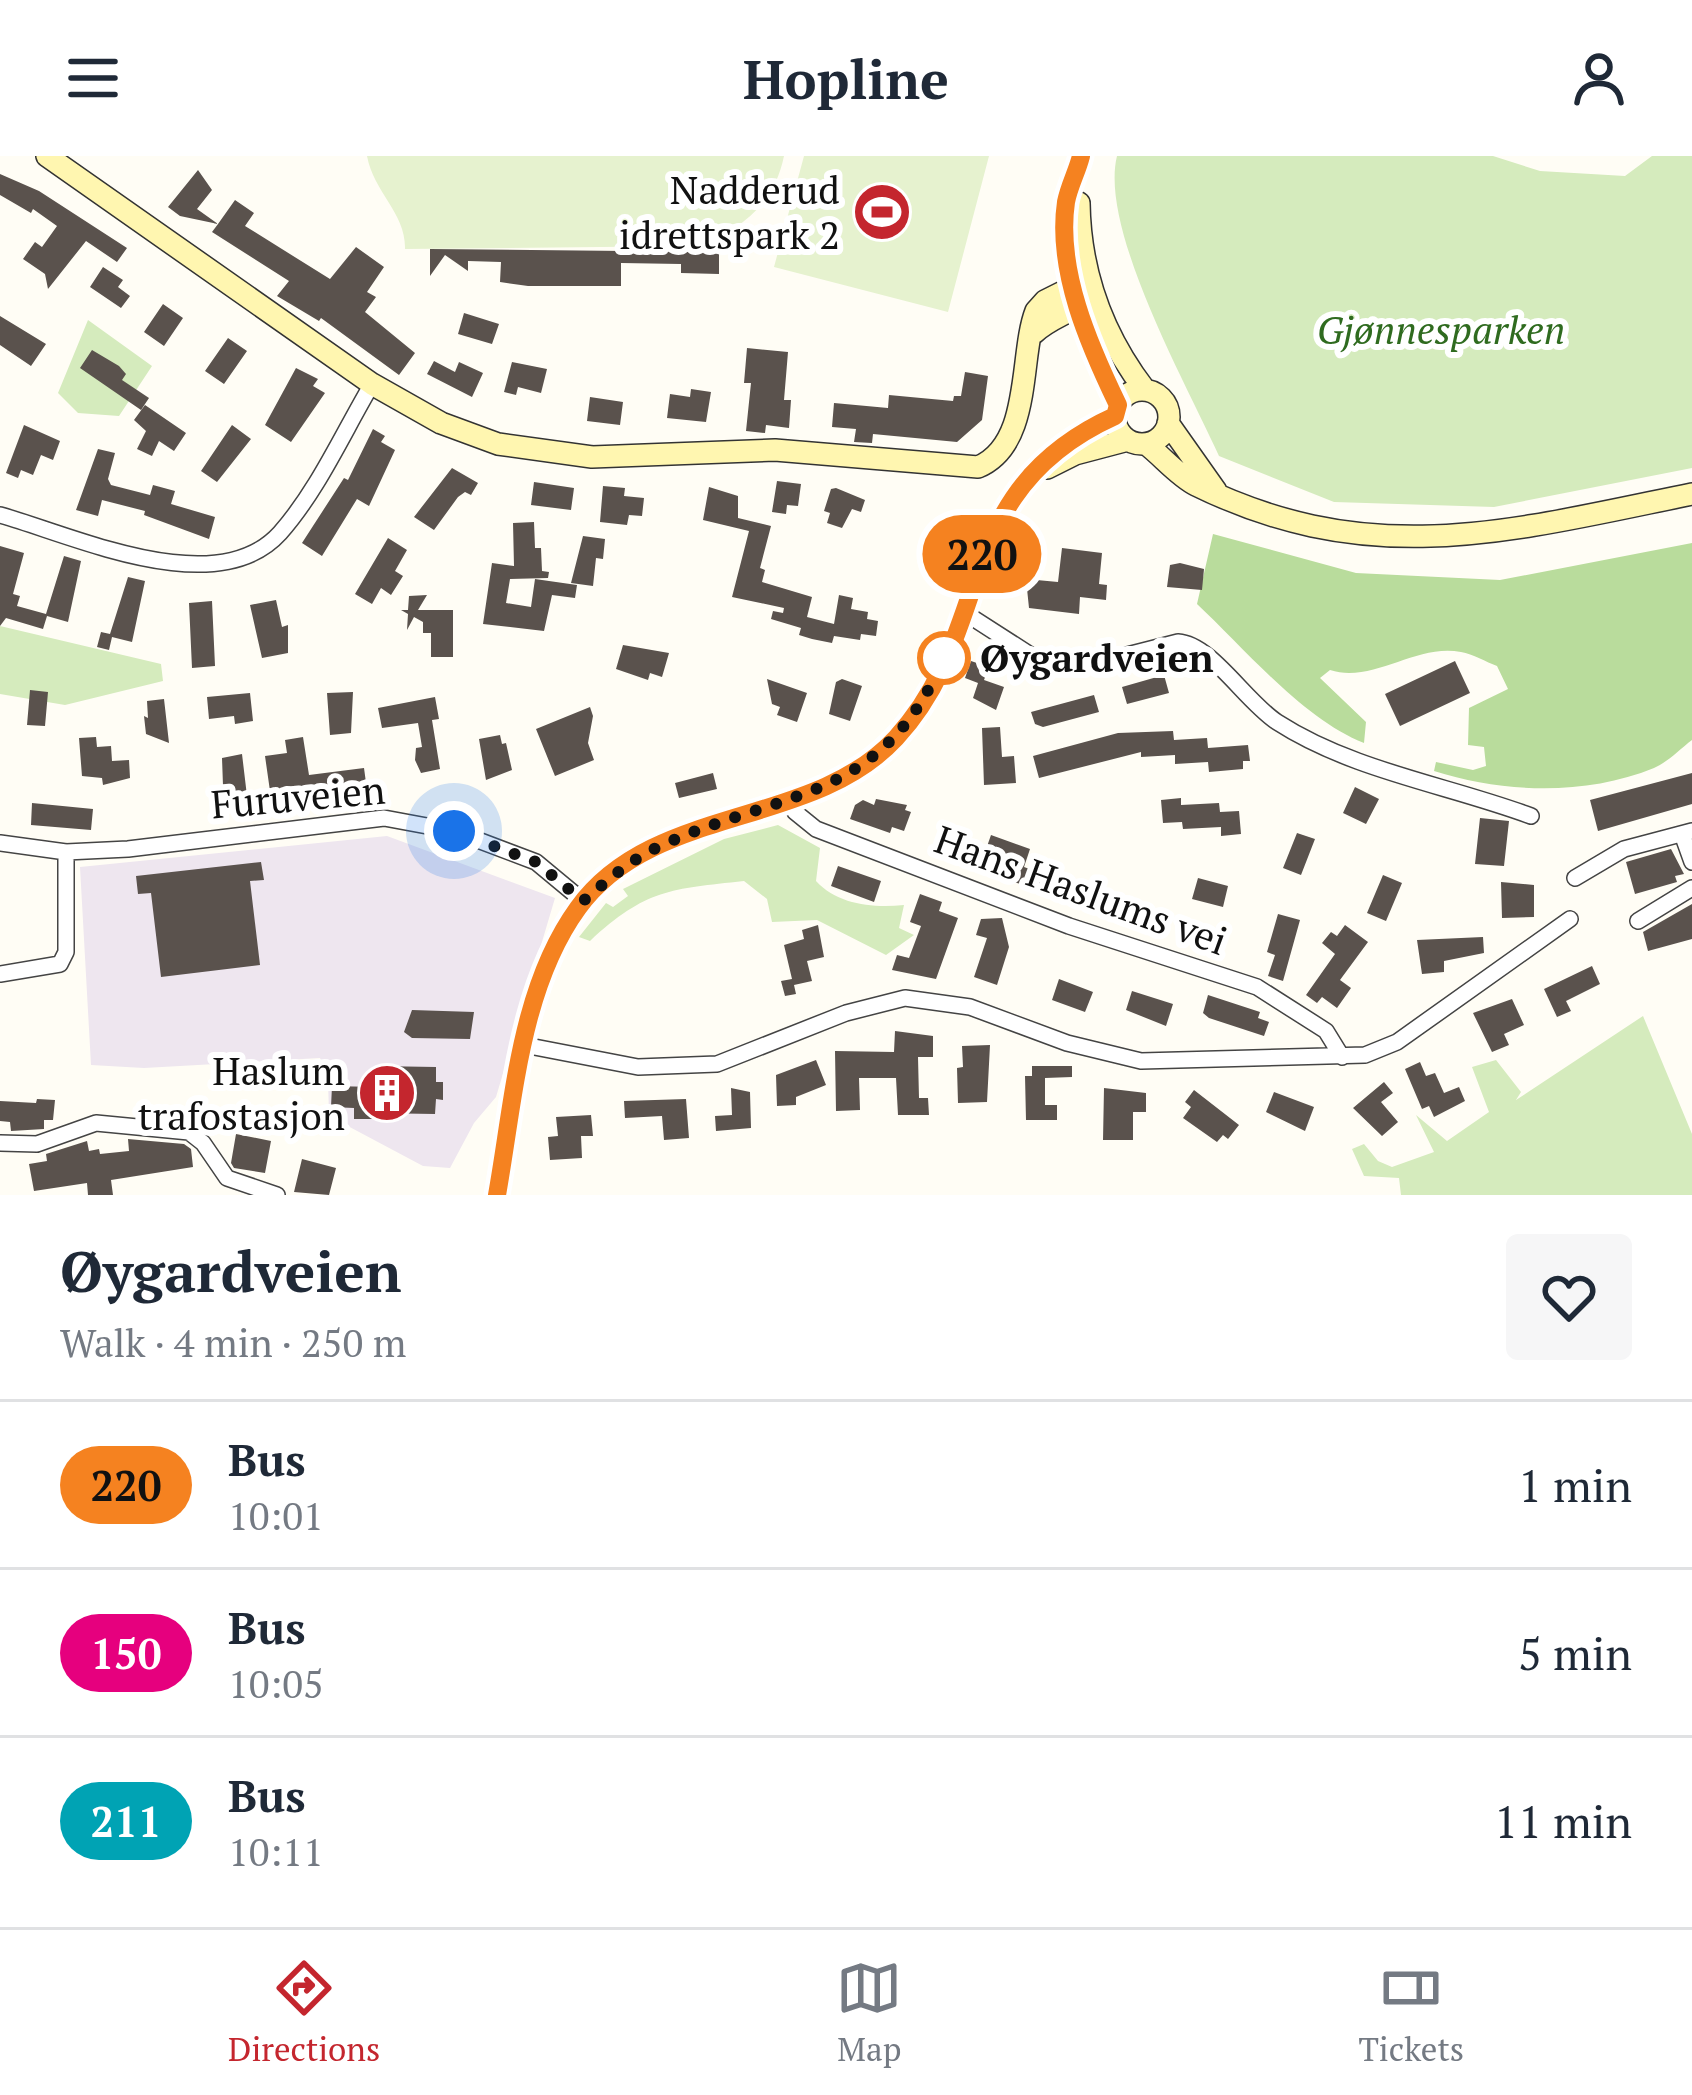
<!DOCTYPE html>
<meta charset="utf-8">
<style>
:root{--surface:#fff;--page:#f6f6f7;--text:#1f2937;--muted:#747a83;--line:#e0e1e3;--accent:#c4262e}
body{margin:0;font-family:"PT Serif",serif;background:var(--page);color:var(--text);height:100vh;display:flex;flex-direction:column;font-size:45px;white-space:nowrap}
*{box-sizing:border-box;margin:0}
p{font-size:39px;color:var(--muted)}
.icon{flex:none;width:66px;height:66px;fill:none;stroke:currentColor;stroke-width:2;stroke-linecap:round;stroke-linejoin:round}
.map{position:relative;height:1039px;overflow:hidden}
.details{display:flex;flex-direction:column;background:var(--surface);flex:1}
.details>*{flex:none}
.badge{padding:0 24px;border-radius:39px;font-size:42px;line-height:78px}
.you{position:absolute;width:60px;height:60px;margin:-30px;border:9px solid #fff;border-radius:50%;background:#1a73e8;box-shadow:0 0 0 18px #1a73e833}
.map>.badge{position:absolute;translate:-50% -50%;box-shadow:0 0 0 6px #fff}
.round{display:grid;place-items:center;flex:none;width:126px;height:126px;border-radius:12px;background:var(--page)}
.summary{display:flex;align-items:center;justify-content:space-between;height:204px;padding:0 60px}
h1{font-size:57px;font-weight:700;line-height:90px}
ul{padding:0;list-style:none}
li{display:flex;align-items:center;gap:36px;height:168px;padding:0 60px;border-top:3px solid var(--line)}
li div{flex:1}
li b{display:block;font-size:45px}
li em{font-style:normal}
li .badge{min-width:132px;font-weight:700;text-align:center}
header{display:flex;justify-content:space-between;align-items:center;height:156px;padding:0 60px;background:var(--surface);font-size:54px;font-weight:700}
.dock{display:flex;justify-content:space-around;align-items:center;height:168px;border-top:3px solid var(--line);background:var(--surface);font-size:33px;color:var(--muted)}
.dock a{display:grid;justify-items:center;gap:6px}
.dock .on{color:var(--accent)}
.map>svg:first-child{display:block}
.industrial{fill:#eee6ef}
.green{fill:#d5ebbd}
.forest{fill:#b9dc9c}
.pitch{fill:#e6f2cf}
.building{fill:#5a524d}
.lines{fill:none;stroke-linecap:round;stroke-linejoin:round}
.street-casing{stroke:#444;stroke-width:18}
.secondary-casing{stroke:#333;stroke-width:24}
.street{stroke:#fff;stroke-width:15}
.secondary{stroke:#fff6b0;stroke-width:21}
.line-casing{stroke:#fff;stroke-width:27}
.line{stroke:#f58220;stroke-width:18}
.walk{stroke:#111;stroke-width:12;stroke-dasharray:0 21.6}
.stop-dot{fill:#fff;stroke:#f58220;stroke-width:6}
.labels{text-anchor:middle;stroke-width:12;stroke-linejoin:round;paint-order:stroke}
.poi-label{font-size:39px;fill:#111;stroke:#fff;text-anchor:end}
.park-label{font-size:39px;font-style:italic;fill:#2f6b1f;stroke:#fff}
.stop-label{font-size:39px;font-weight:bold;fill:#111;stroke:#fff;text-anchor:start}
.street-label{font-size:39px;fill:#111;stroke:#fff}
</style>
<header><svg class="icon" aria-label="menu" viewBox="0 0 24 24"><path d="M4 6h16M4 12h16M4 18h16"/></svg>Hopline<svg class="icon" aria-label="person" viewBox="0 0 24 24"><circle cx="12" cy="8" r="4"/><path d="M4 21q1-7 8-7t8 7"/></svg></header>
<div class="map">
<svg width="1692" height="1039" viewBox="0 0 1692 1039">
<rect width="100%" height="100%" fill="#fffdf5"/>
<path class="industrial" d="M387 680 555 742 496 941 474 967 450 1012 423 1010 329 960 328 922 320 902 144 912 91 909 80 711Z"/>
<path class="green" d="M1117 0H1493L1540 15 1625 20 1652 0H1692V312L1494 351 1334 346 1219 300C1187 229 1099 73 1117 0Z
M88 164 152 210 119 260 78 257 58 237Z
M0 470 161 508 163 525 65 549 0 538Z
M778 669 820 692 816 725C838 749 873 752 904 749L899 772 914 779 886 799 817 764 772 766 767 743 744 725C671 733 646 733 590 785L579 781 606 747 613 751 628 740 623 733 724 683Z
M1643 860 1692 978V1039H1401L1399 1022 1364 1020 1352 993 1364 988 1378 1005 1392 1011 1434 996 1416 959 1447 985 1489 956 1472 911 1496 904 1521 936 1516 944Z"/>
<path class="forest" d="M1213 378 1356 417 1500 424 1692 387V584C1680 593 1668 606 1654 612 1585 640 1504 637 1434 615L1436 606 1473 614 1486 610 1484 591 1468 589 1469 552 1508 533 1497 510C1486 506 1473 498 1461 496 1416 487 1373 528 1330 514L1320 522 1366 566 1364 587C1304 564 1244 492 1197 448Z"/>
<path class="pitch" d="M367 0H784C774 49 740 76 694 90L405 93C406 57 374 37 367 0Z
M804 0H989L948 156 774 111Z"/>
<path class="building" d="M198 14 212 34 197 53 218 68 235 44 254 57 245 70 330 123 356 91 384 111 367 136 376 141 365 156 415 197 399 219 321 162 319 165 277 140 289 125 212 76 218 68 180 60 168 51Z
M0 18 39 35 127 92 117 106 86 85 48 133 45 118 23 103 35 86 42 91 57 70 33 53 31 57 0 39Z
M430 93 719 96V118L681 117V108L621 107V130H528L500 126 501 106 468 105V115L445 99 430 120Z
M103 111 123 124 118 131 130 140 121 152 90 131Z
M163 148 183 162 164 190 144 176Z
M464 157 499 168 492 188 458 178Z
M0 160 46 188 31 210 0 189Z
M228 182 247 195 224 228 205 215Z
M747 192 788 196 784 244H791L789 272 766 269 765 277 746 275 751 227H744Z
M92 194 119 210 126 218 122 224 149 242 141 254 80 212Z
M434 205 455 216 459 206 483 217 472 241 427 218Z
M512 206 547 213 541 237 518 231 516 239 504 236Z
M296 212 318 223 313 230 325 237 291 286 265 269Z
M965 216 988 220 982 264 957 286 873 278 872 287 854 286 856 273 832 271 834 247 888 252 889 239 953 245 954 240H961Z
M691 233 711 236 706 266 667 262 670 238 690 241Z
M590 241 623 246 620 269 587 265Z
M145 249 186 277 174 295 159 285 152 300 137 293 146 275 134 264Z
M24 269 60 285 53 304 41 299 33 319 21 314 18 322 6 317Z
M232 269 251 283 217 326 201 315Z
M373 273 385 280 381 286 395 294 369 350 357 343 322 400 302 387 344 322 348 324Z
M98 293 115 297 108 323 111 329 150 339 153 329 175 335 171 348 215 361 209 383 144 359 145 355 102 344 98 360 76 354Z
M452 312 478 327 471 339 465 336 458 341 434 374 414 361Z
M777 325 801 328 798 350 787 349 786 358 772 356Z
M534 326 574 332 571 354 531 349Z
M603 330 625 332 624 340 644 342 642 360 629 359 627 369 600 366Z
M709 331 738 340V362L771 370 760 412 765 414 762 426 812 441 807 461 834 468 839 439 853 442 851 453 868 456 867 463 878 465 876 480 861 478 860 484 834 480 832 487 812 483 799 479 801 472 771 463 773 455 783 457 784 452 732 441 749 375 703 364Z
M836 332 865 344 861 356 852 353 842 372 827 367 830 357 824 355 831 333Z
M534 366 535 392H541L542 415 549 416 548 422 510 423 506 447 531 451 535 423 577 429 575 442 552 439 544 475 483 468 492 407 514 410 513 367Z
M583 380 605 383 603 403 596 402 593 430 571 427Z
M388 382 407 394 395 415 403 420 391 439 381 432 372 448 355 438Z
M0 390 24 397 13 438 20 440 17 450 46 458 64 400 81 405 68 466 47 460 43 473 6 462 0 470Z
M1062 392 1102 397 1099 428 1107 429 1106 444 1080 441 1079 458 1029 452 1026 423 1058 426Z
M1180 407 1204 413 1202 434 1167 431 1170 409Z
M128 421 145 425 132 486 112 481 109 494 97 491 101 476 110 478Z
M427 439 418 454H453V501H431V477H423V466L414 461 407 474 408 458 401 454H408L409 440Z
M276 444 282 471 288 469V497L262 502 250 449Z
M212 445 215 510 192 512 189 447Z
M623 489 669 497 662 521 650 517 648 524 616 513Z
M971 505 989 511 984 524 1004 531 996 554 973 542 978 527 965 522Z
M1455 505 1470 537 1400 570 1385 538Z
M1164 519 1169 537 1127 548 1122 531Z
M767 523 807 537 797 566 777 559 780 551 772 548Z
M842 523 862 530 850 565 829 558 836 526Z
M30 534 48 536 45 570 27 569Z
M353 536 351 577 330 579 327 537Z
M250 537 253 565 235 568 234 560 209 563 207 541Z
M1094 539 1099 556 1043 571 1035 568 1031 556Z
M435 541 439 563 432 564 440 613 421 617 415 604 416 592 422 591 418 567 382 572 378 552Z
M164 543 169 587 146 578 144 560 148 562 147 545Z
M590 551 593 560 588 587 594 604 555 620 536 573Z
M1000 571 1002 601 1014 600 1016 627 984 629 982 572Z
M1173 575 1174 584 1207 582 1208 592 1248 589 1250 605H1243V613L1209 616 1208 606 1175 608V599L1141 601V596L1039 622 1033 600 1118 577Z
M500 579 502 588 506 587 512 614 486 624 479 583Z
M96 581 97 591 111 590 112 605 129 604 130 622 103 629 102 622 82 620 79 582Z
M303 581 309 619 364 612 367 634 294 646 293 639 271 642 265 600 287 597 285 584Z
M242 598 247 640 235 641 237 655 224 657 222 602Z
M713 617 717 633 679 642 675 627Z
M1692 617V648L1598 675 1590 644Z
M1355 631 1379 643 1366 668 1343 657Z
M1181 642V649L1219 647 1220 656 1239 655 1241 678 1221 680V671L1183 673 1182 666 1163 667 1161 644Z
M876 643 907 649 905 654 911 656 904 675 892 671 890 677 850 663 855 649 863 644 874 649Z
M32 647 93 653 91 674 31 669Z
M1480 662 1509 665 1504 710 1475 708Z
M1297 677 1315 683 1301 719 1283 712Z
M991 679 1030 693 1024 711 1049 720 1044 734 1001 723 1006 707 984 699Z
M1671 693 1684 718 1675 720 1677 726 1635 738 1626 706Z
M261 706 264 724 250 725 260 809 161 821 151 737 138 738 136 720Z
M838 710 881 725 874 746 831 730Z
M1383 719 1402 727 1386 765 1367 757Z
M1198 722 1228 730 1223 751 1192 743Z
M1501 726 1534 729V761L1502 762Z
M920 738 942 746 939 755 958 762 936 823 892 814 897 799 909 802 921 770 910 766Z
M1692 748V783L1648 795 1643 776Z
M1278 758 1300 764 1283 825 1268 820 1275 799 1267 796Z
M1002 762 1009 791 997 829 974 821 987 782 976 779 981 763Z
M818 769 824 801 807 805 812 825 794 829 796 838 785 840 781 825 792 823 784 789 804 783 802 774Z
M1345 769 1368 786 1340 824 1351 832 1337 852 1322 841 1317 847 1306 839 1335 798 1322 787 1331 776 1337 780Z
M1483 781 1484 797 1444 805V816L1422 818 1417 784Z
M1592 810 1600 828 1566 845 1571 855 1557 861 1544 833Z
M1059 823 1093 836 1085 856 1052 844Z
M1132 835 1173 848 1166 870 1126 854Z
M1208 839 1260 856 1258 862 1269 866 1264 880 1209 862 1203 857Z
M1512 843 1524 869 1504 878 1509 889 1492 896 1473 857Z
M412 854 474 856 470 883 412 882 404 876Z
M895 875 933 880V901H918L919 942H928L929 959H898L896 922H859L860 954 836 955 835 895 894 896Z
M990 889 987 946 958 947 957 912 963 911 962 890Z
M816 904 826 929 796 941V949L777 950 776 919Z
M1420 906 1426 920 1435 917 1444 937 1459 931 1465 945 1434 961 1429 950 1422 953 1405 913Z
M376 910 436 911V926H443V944L436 943 435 958 372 957V963H354V952L331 951 332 930 375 931Z
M1032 910H1072V921L1045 922V949H1057V964H1026L1025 920H1032Z
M1384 926 1393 937 1381 946 1398 966 1382 980 1353 952Z
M731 932 750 936 751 972 716 975 715 960 732 959Z
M1104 932 1146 937V956H1133V984H1103Z
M1194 934 1239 969 1228 983 1223 979 1217 986 1183 962 1191 951 1185 946Z
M1274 936 1314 951 1305 975 1266 956Z
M37 943 55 944 53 964H44V973L11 975 10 966 0 965V945L36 947Z
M686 943 689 982 664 984 662 960 625 962 624 945Z
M591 959 593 980H581L582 1002 550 1004 548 981 558 980 556 961Z
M236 978 271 985 265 1017 234 1012 231 1007Z
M128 983 184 988 191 993 193 1011 111 1024 113 1039H88L87 1027 34 1035 29 1008 47 1005 46 998 87 985 89 995 99 993 100 998 129 995Z
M302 1003 336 1012 329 1039 294 1036Z"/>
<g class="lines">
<defs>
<path id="street" d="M0 359C75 380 217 447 280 377 318 334 343 277 372 228
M962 455 1049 511 1076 512 1178 486C1211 488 1245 545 1277 566 1353 615 1448 629 1531 660
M790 644 795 656 816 673 1069 770 1257 831 1326 875 1342 901
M1682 678 1692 706
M0 687 66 696 128 693 384 662 454 675 536 706 583 745
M1575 722 1624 693 1692 675
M1638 765 1692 732
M0 818 60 808 66 796V696
M524 889 638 911 717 908 846 857 905 842 970 851 1067 887 1141 905 1365 899 1397 886 1570 763
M0 987 37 988 96 967 189 976 203 987 227 1022 277 1039"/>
<path id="secondary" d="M47 0 372 228 441 267 498 288 592 301 775 294 978 311C1033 288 1019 198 1036 155L1045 145 1073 131 1092 137C1076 157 1053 159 1034 177
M1081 0C1077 16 1069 30 1066 46 1056 114 1090 188 1118 249
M1079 47C1080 117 1102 178 1145 234
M1115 261a27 27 0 1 1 54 0a27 27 0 1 1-54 0Z
M1168 267 1216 335
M1146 288C1162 300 1178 320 1196 329 1371 415 1511 375 1692 338
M1047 312 1075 298 1128 284
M497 1039C514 943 520 833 578 752 653 648 812 672 896 582 996 474 949 334 1115 260"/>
</defs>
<use href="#street" class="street-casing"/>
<use href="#secondary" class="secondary-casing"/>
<use href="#street" class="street"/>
<use href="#secondary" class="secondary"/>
</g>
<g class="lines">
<defs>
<path id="line" d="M497 1039C514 944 520 832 578 752 653 648 812 673 896 582 996 474 949 335 1115 260L1118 249C1089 189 1056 114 1066 46 1069 30 1077 16 1081 0"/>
</defs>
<use href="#line" class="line-casing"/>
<use href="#line" class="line"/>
<path class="walk" d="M454 675 536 706 583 745C607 725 630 704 658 691 782 633 881 648 944 502"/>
</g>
<defs>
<symbol id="stadium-disc" viewBox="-11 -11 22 22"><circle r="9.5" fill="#c4262e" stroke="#fff"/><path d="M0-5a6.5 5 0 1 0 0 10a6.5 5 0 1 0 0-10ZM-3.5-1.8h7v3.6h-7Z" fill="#fff"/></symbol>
<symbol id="building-disc" viewBox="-11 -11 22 22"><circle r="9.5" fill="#c4262e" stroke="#fff"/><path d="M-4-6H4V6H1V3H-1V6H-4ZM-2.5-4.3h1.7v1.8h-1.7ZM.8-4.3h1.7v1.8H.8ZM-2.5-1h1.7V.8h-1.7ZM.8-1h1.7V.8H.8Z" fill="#fff"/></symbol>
</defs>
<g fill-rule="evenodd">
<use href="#stadium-disc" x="849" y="23" width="66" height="66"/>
<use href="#building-disc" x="354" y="904" width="66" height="66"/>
</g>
<circle class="stop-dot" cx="944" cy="502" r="24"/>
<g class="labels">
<g class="poi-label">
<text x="840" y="48">Nadderud<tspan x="840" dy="45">idrettspark 2</tspan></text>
<text x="345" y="929">Haslum<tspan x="345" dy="45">trafostasjon</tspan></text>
</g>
<g class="park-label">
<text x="1441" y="188">Gjønnesparken</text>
</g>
<g class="stop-label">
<text x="980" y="516">Øygardveien</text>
</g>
<g class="street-label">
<text transform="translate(298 641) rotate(-5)" y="14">Furuveien</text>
<text transform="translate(1081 734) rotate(20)" y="14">Hans Haslums vei</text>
</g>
</g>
</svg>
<div class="you" style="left:454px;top:675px"></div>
<b class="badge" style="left:982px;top:398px;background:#f58220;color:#111">220</b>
</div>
<section class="details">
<div class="summary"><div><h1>Øygardveien</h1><p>Walk · 4 min · 250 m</p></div><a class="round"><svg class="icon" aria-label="heart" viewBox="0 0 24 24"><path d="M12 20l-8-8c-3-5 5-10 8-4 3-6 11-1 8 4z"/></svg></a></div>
<ul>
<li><span class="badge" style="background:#f58220;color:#111">220</span><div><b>Bus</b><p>10:01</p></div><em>1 min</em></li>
<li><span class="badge" style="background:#e6007e;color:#fff">150</span><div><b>Bus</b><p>10:05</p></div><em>5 min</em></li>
<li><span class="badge" style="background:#00a3b4;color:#fff">211</span><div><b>Bus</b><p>10:11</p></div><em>11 min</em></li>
</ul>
</section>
<nav class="dock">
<a class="on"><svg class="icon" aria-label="directions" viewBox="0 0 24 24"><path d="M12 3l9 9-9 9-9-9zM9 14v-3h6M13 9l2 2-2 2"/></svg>Directions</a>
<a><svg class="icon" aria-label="map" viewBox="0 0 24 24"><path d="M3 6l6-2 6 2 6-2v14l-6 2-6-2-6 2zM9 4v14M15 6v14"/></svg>Map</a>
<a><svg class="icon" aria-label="tickets" viewBox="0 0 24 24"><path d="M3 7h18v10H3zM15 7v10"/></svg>Tickets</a>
</nav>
